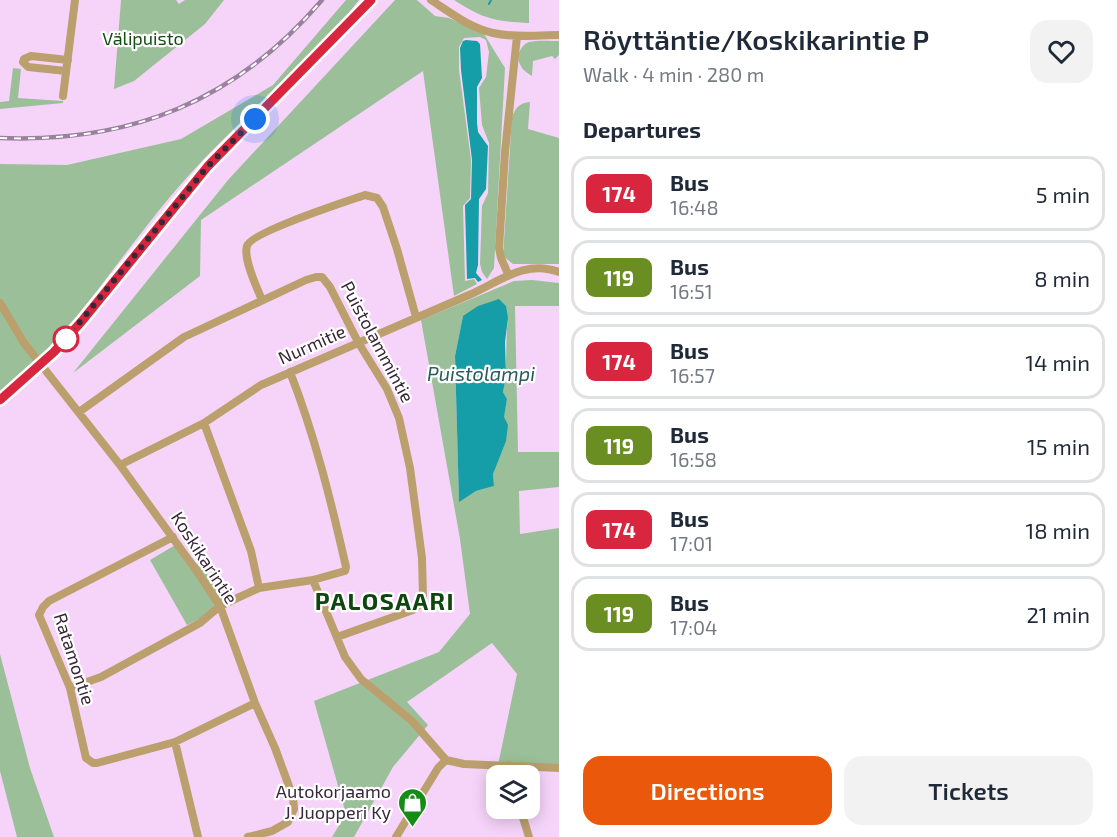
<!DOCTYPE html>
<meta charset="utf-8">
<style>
:root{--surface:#fff;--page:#f2f2f3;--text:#1f2937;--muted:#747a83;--line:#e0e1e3;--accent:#ea580c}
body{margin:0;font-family:"Exo 2",sans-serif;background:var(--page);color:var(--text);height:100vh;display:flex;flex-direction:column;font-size:22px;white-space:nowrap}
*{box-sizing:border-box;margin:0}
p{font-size:20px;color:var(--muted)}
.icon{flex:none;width:33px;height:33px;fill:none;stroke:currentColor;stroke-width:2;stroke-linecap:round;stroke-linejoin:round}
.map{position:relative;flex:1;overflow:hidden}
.drawer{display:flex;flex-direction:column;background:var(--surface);width:558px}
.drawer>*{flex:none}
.badge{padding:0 12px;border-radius:9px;font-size:21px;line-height:39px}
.buttons{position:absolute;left:486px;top:765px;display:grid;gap:12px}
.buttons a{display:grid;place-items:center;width:54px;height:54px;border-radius:12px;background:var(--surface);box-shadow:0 3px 15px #0003;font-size:30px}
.you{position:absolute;width:30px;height:30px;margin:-15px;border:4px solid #fff;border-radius:50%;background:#1a73e8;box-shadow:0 0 0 9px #1a73e833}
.map>.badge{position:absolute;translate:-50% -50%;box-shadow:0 0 0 3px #fff}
h2{padding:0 24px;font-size:22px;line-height:54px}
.round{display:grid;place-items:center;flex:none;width:63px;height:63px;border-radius:18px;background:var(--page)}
.headline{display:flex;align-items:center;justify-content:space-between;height:102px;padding:0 24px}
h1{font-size:28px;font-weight:600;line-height:45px}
.button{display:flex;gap:12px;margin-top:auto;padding:12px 24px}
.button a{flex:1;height:69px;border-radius:18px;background:var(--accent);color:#fff;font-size:24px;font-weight:600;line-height:69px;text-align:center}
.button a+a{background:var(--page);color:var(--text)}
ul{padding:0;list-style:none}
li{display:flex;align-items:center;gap:18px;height:75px;margin:0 12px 9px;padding:0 12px;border:3px solid var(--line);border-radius:18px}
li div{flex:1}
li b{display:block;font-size:22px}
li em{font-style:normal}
li .badge{min-width:66px;font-weight:700;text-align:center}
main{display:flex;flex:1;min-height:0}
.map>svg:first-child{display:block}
.green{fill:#9bbf98;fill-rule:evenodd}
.water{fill:#169ea8}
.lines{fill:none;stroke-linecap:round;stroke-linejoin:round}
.stream{stroke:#169ea8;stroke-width:2}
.minor{stroke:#bba06e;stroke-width:8}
.tertiary{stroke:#bba06e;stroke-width:10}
.rail-casing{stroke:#9a819d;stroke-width:4.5}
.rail{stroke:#fff;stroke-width:2;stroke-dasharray:7;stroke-linecap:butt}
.line-casing{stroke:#fff;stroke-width:14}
.line{stroke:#d7263d;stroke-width:9}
.walk{stroke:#372739;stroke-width:6;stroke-dasharray:0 10.8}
.stop-dot{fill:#fff;stroke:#d7263d;stroke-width:3}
.labels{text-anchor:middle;stroke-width:4.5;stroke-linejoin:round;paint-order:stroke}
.park-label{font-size:18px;fill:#124d11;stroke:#fff}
.street-label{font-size:18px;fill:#372739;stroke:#fff}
.poi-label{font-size:18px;fill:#372739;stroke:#fff;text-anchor:end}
.water-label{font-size:20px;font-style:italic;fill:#295b5f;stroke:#fff}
.district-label{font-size:24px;font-weight:bold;letter-spacing:1.5px;fill:#0f450f;stroke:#fff}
</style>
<main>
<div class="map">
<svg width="559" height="837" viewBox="0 0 559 837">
<rect width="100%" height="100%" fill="#f6d4fa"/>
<path class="green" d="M121 0H176L179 4 185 0H224L205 24 134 81 114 89Z
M346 0H359C314 60 254 106 203 160 156 209 119 264 77 316 54 345 27 369 0 394V164L67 165 181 139 273 85Z
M395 0H417L435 16 449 18 484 34 505 68 494 268 487 279 482 272 480 264 482 206 488 193 489 143 482 125 479 88 486 77 489 52 486 40 480 37 464 38 459 47V70L471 160 470 198 463 206 465 281 474 279 477 284 454 296 423 71 201 220 200 276 73 373 228 180Z
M454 0H529V23C493 21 484 19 454 0Z
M559 41V55L555 59 552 56 533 61 532 76C528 73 523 71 521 66 515 58 520 45 529 42 538 40 550 41 559 41Z
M13 68 21 69 18 98 63 101V103L0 109V102L9 101Z
M530 102 528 129 559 138V264H513L503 256 512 117C516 107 520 103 530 102Z
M532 280 559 283V306H515L518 452H559V487L519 491 520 534 559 528V766L498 765 517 674 492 643 407 702 428 725 393 767 354 837H332L346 814 314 701 439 652 470 614 460 539 421 320 514 281ZM463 316 508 318C505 342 508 368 503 392L507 399 493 474 494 486 476 491 459 501 455 356Z
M177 544 218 585 230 593 206 616 187 625 150 560Z
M0 654 30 768 54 837H17L0 771Z"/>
<path class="water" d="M466 40 477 41 480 44 482 78 477 87V123L478 132 488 146 486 189 479 199 478 265 476 273 482 280 478 282 475 278 467 279 465 205 471 199 472 160 461 70 460 48 463 41Z
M499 299 506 306 508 318 505 342 506 376 503 392 507 399 504 417 508 425 506 441 493 474 494 486 476 491 459 502 455 356 463 316 478 306Z"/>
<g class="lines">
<path class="stream" d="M489 4 491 0"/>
<path class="minor" d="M431 0C451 13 470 28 493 33 514 38 538 35 559 35
M66 71 28 67 23 62 24 59 31 56 68 60
M63 96 75 0
M508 274 501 258 499 248 505 152 517 36
M262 300C257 288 243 259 247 246 251 232 348 201 365 195L377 198 383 207 397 249 416 317
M0 303 24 343 120 465 196 570 220 606 255 703 275 748 293 797 294 809 288 822 272 831 248 837
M79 412 184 337 306 280 316 277H322L330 287 358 342 387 389 399 418 410 468 422 558 423 597 419 605 413 610 337 637
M204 423 251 551 259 588
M120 465 204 423 261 385 469 295C499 282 525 259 559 272
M173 537 49 601 43 607 39 615 70 688 86 758 93 763H97L175 742 255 703
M313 580 345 657 361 679 412 721 446 760 464 764 559 768
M70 688 101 677 200 623 220 606 259 588 313 580 345 571 346 567C331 501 315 436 290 372
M175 742 198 837
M509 765 510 776
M520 808 529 837
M396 837 438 768 446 760"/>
<path class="tertiary" d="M0 400 54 352 82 321 208 167 371 0"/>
<defs>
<path id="rail" d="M0 138C131 143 236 101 322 0"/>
</defs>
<use href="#rail" class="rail-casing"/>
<use href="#rail" class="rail"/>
</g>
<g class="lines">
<defs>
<path id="line" d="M0 400 54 352 82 321 208 166 371 0"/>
</defs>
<use href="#line" class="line-casing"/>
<use href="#line" class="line"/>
<path class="walk" d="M66 339 208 166 255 119"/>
</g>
<defs>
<symbol id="shop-pin" viewBox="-11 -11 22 30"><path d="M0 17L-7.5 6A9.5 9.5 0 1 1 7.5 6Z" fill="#148d17" stroke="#fff"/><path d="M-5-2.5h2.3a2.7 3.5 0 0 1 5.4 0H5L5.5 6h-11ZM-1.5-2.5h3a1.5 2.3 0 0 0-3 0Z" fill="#fff"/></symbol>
</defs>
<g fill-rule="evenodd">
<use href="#shop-pin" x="396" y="786" width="33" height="45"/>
</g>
<circle class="stop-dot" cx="66" cy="339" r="12"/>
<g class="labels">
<g class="park-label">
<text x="143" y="45">Välipuisto</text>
</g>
<g class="street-label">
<text transform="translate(377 342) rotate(62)" y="6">Puistolammintie</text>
<text transform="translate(312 345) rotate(-24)" y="6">Nurmitie</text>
<text transform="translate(204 558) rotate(57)" y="6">Koskikarintie</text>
<text transform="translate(74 659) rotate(72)" y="6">Ratamontie</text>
</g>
<g class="poi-label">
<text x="391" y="798">Autokorjaamo<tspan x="391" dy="21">J. Juopperi Ky</tspan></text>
</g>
<g class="water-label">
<text x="481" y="381">Puistolampi</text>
</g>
<g class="district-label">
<text x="385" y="610">PALOSAARI</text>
</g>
</g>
</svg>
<div class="buttons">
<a><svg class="icon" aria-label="layers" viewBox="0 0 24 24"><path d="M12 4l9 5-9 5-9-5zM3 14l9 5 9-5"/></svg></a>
</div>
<div class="you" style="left:255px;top:119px"></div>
</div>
<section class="drawer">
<div class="headline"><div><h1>Röyttäntie/Koskikarintie P</h1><p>Walk · 4 min · 280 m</p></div><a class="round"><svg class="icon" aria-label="heart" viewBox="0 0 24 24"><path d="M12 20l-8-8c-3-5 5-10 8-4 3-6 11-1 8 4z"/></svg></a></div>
<h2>Departures</h2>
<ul>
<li><span class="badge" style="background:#d7263d;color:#fff">174</span><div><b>Bus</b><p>16:48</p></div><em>5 min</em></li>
<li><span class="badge" style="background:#6b8e23;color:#fff">119</span><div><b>Bus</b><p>16:51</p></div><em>8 min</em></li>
<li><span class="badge" style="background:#d7263d;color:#fff">174</span><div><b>Bus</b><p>16:57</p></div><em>14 min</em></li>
<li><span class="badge" style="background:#6b8e23;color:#fff">119</span><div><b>Bus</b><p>16:58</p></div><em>15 min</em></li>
<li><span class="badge" style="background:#d7263d;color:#fff">174</span><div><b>Bus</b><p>17:01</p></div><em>18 min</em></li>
<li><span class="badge" style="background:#6b8e23;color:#fff">119</span><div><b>Bus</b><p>17:04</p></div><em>21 min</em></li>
</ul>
<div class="button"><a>Directions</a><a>Tickets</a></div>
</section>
</main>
